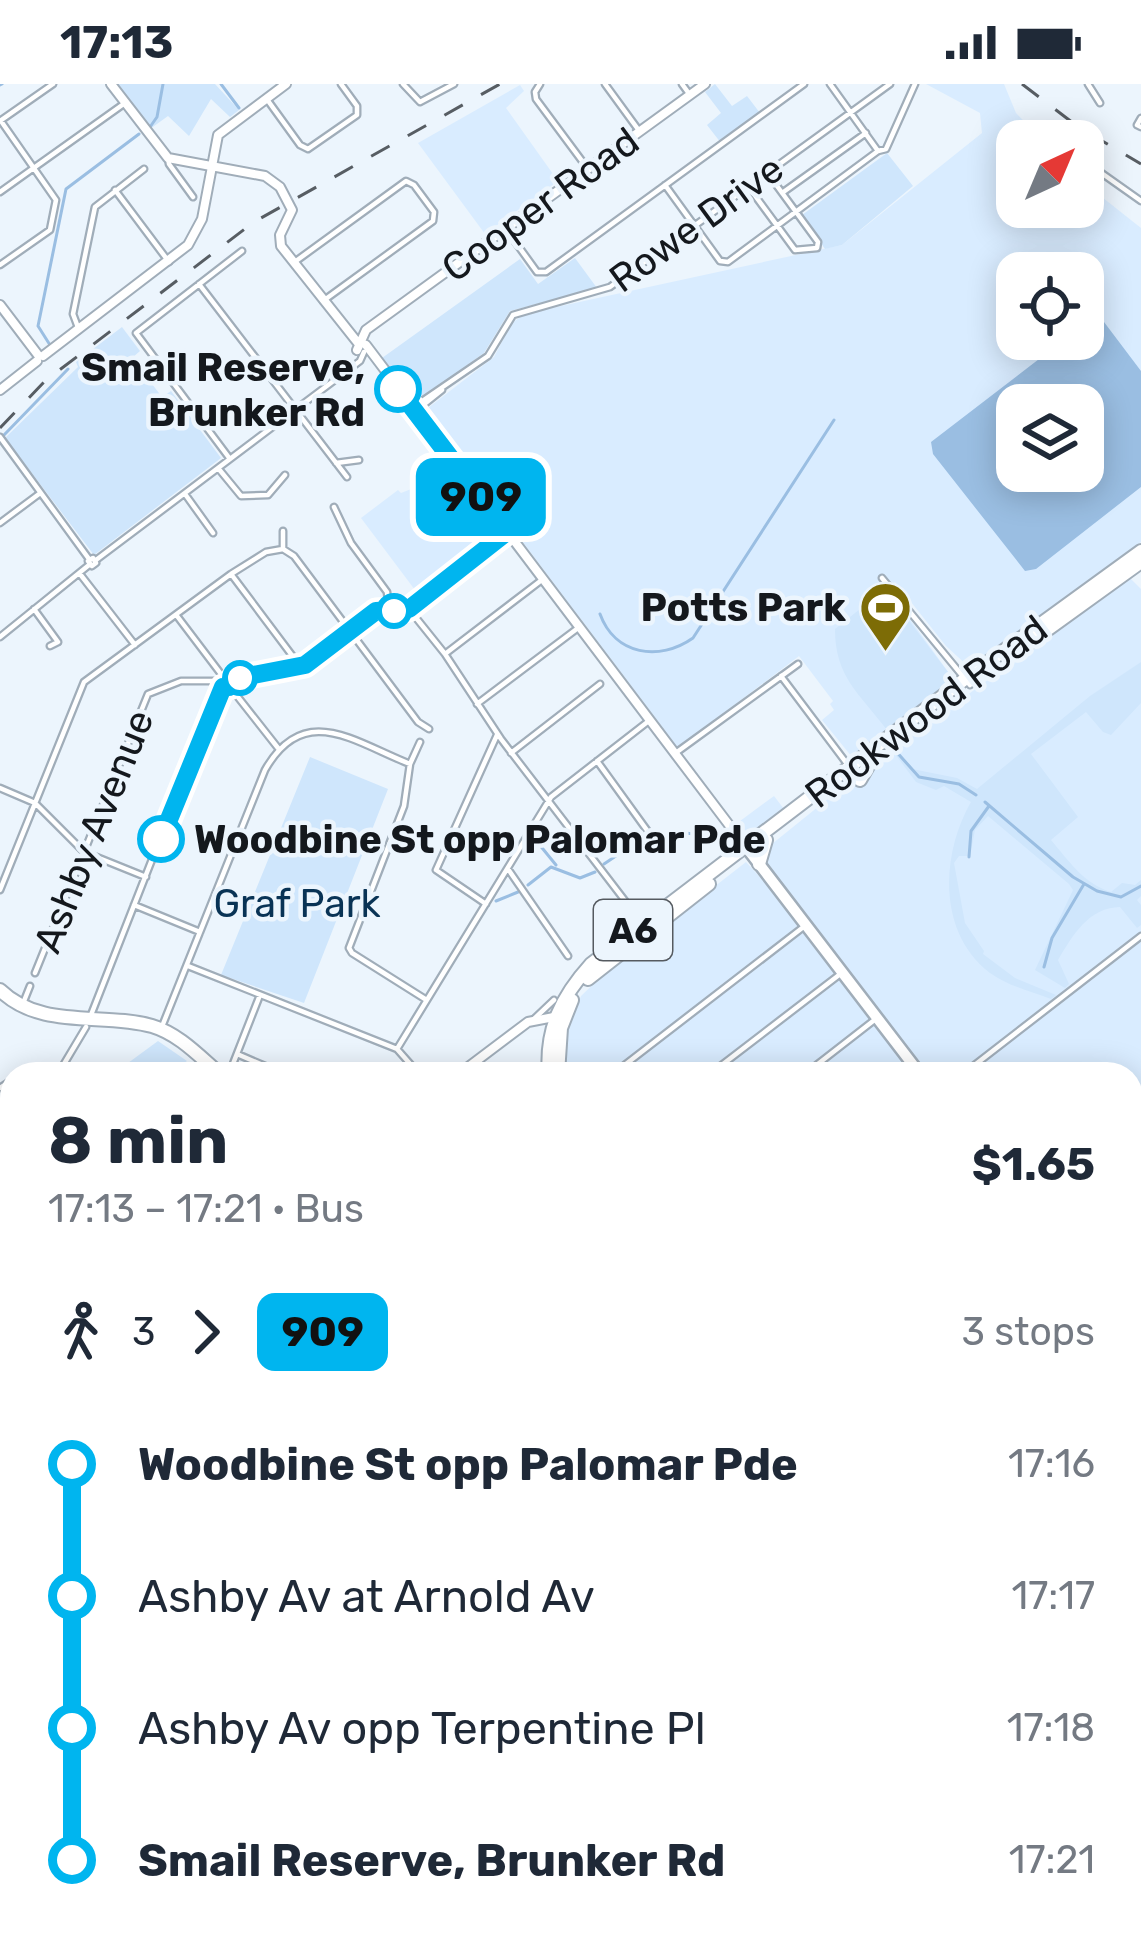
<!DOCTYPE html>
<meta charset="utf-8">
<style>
:root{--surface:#fff;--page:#f2f2f3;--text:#1f2937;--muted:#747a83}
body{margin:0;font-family:Rubik,sans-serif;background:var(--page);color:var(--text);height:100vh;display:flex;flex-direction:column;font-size:45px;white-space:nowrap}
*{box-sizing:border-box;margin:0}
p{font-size:39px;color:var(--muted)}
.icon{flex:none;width:66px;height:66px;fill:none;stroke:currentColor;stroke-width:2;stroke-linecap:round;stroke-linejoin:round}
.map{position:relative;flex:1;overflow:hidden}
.side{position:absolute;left:0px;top:978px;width:1143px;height:891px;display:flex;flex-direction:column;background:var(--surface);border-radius:36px 36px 0 0;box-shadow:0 6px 30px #0003}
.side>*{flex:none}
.badge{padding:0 24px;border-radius:18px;font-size:42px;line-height:78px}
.needle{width:78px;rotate:44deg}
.tools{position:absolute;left:996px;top:36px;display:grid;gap:24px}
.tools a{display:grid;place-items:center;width:108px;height:108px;border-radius:24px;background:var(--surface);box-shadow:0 6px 30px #0003;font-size:60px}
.map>.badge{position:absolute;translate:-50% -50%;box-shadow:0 0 0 6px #fff}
.legs{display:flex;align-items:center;gap:18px;height:132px;padding:0 48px;font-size:39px}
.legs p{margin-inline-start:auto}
.summary{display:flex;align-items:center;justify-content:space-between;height:204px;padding:0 48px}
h1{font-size:66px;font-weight:700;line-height:90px}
ul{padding:0 48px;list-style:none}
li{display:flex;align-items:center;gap:42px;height:132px;font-size:45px}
li i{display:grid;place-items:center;width:18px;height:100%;margin:0 15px;background:currentColor}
li i::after{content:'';width:30px;height:30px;margin:-15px;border:9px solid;border-radius:50%;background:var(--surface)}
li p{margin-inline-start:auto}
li:first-child i{background:linear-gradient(#0000 50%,currentColor 0)}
li:last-child i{background:linear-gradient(currentColor 50%,#0000 0)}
.status{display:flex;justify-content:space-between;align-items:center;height:84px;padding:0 60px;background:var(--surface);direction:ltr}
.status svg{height:33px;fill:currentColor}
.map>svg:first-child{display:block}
.built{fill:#d9ecff;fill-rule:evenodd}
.green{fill:#cfe6fc}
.water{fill:#9abee2;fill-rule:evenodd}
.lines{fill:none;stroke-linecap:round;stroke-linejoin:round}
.stream{stroke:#9abee2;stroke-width:3}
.street-casing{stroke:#a0adb9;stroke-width:9}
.secondary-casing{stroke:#a0adb9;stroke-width:12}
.primary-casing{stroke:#a0adb9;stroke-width:15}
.highway-casing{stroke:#a0adb9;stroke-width:16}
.street{stroke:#fff;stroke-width:4.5}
.secondary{stroke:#fff;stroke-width:8}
.primary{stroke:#fff;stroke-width:10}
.highway{stroke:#fff;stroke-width:12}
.rail{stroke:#575d63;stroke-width:3;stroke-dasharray:21 21;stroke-linecap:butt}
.line-1-casing{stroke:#fff;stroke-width:27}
.line-1{stroke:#00b5ef;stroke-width:18}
.stop-1-dot{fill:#fff;stroke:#00b5ef;stroke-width:6}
.labels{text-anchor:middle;stroke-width:9;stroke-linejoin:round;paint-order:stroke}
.shield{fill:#ecf5fd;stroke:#555a60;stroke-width:3}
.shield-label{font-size:36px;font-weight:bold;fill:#14181d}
.street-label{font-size:39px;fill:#14181d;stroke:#ecf5fd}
.stop-label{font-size:39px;font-weight:bold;fill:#14181d;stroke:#ecf5fd;text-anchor:end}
.poi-label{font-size:39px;font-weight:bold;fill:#14181d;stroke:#ecf5fd;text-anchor:end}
.park-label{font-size:39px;fill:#093355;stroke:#ecf5fd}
</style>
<div class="status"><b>17:13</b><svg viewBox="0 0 49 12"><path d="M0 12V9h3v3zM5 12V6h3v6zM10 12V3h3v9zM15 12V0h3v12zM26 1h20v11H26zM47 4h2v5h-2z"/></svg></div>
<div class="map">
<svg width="1141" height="1867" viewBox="0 0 1141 1867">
<rect width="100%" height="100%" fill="#ecf5fd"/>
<path class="built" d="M926 0H1004L1016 29 1043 57H1017V123H1083V98L1141 144V458L970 584 946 562 895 498 888 505 954 596 852 673 822 636 834 626 830 620 833 617 799 572 678 664 424 327 494 273 511 240 524 230 842 161 982 49 980 29ZM1017 189H1083V255H1017ZM1017 321H1083V387H1017Z
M520 1 524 7 506 24 558 97 485 150 418 59Z
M445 378 498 448 418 510 361 434 398 406 401 409 419 402Z
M1129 493 1141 505V1135H1131V990H926L765 778 767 764 829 714 853 699 858 704 889 668Z
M774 712 784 725 746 752 736 740Z
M746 778 769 803 912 990H563L565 951 581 912 609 885Z
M12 1502V1685L0 1675V1513Z
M687 1857H756L742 1867H695Z"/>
<path class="green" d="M118 0H215L239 26 230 33 211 15 189 52 168 32 150 45Z
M715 0 732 22 747 12 760 29 721 59 707 41 721 29 705 8Z
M887 69 913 102 842 161 825 165 802 131Z
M575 174 597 204 510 227 484 269 420 315H413L382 274 520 175 538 200Z
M122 243 140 267 132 274 162 313 171 307 221 374 94 471 5 354 78 283 76 278Z
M885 505 954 596 887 646C859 609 835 593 835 545Z
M1141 578V619L1111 651 1103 648 1086 628 1031 670 1078 733 1051 756C1069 777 1083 799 1111 808L1122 799 1135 801 1141 796V812L1137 816 1141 821V841L1137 844 1120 823C1088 824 1073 851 1058 876L1069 900 1065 904 1035 886 1073 806 1069 800 988 732 975 746 970 772H959L954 779 965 839 984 867 983 870 1015 894 1056 911 1051 915C1030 907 1008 902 990 889 937 849 941 770 971 718L944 702 936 706 916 698 892 666 896 664 912 685 957 694 977 705 1090 612Z
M310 673 388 705 304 919 221 891Z
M158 957 187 977 168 990H113Z"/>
<path class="water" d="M1093 235 1104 238 1141 287V403L1036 485 1025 487 933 370 931 358 1065 255H1083V242ZM1017 321H1083V387H1017Z"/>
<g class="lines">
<path class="stream" d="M221 0 239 24
M0 1 2 0
M150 43 157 33 163 0
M50 261 38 242 66 105 139 50
M4 351 68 285
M600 530C615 571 659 578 693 554L834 336
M893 664 919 693 959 700 976 711
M985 718 1073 793 1097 807 1121 813 1141 802
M720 748 725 746
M684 749 695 750
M652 750 669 749
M534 754 556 781
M969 773 971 747 989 722
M604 780 647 751
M528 801 551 783 580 794 595 788
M496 817 518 808
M1044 883 1052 854 1084 800
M1131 1648 1141 1654
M1131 1673 1141 1663"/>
<defs>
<path id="street" d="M403 0 420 18 454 0
M540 0 535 8 536 15 588 85
M605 0 640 48
M682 0 690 11
M830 0 878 67
M1088 0 1100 19
M266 14 300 61 308 65 357 31V22L341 0
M1141 34 1137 41 1141 43
M0 37 53 0
M168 74 169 80 193 113
M1083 76 1141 117
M665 101 720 177 728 178 878 67 886 65 915 0
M748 102 795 166 817 164 818 158 769 91
M115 106 169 178
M0 108 125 19
M782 109 866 49
M506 145 537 188H546L804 0
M296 177 406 97 414 101 434 128 433 137 323 217
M0 181 50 146 56 116 1 37
M199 200 347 393
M79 246 73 230 95 123 144 85
M412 324 488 272 513 231 610 203 890 0
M419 332 422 322 442 306
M0 353 89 475
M230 375 136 249 242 167
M336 379 359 376
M218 384 241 412 268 411 285 391
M185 410 213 449
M334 423 351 459 387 508 389 527
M0 439 39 410
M283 465 294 472 418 638 429 645
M283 465V447
M93 474 96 479 92 482 88 477Z
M96 476 360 277 364 268
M80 490 135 561
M231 490 300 582
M882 494 970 601
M34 525 58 558 50 562
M409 525 445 570 501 655 629 822
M177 532 224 594
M0 553 89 481
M445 570 543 495
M781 592 854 689
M231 596 305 581 372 530 409 525 507 449
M230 603 278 664
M477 620 578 544
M420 658 410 680 404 722 349 864 352 869 425 915
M677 668 798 580
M511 669 600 600
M597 677 649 749
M0 704 35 719 84 768 146 793
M508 785 568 872
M0 806 84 598 231 490 266 468 283 465
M486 820 436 786 497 651
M134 821 200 848
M188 882 397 965 419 990
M35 889 148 610 181 597H222
M24 917 30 902
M91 931 222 597
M534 935 554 916
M163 940 265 686C304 617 354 658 410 680
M397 965 551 713 650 636
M237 970 272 985
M22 990H26
M58 990 86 943
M229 990 260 911
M613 990 806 841
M710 990 839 891
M805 990 877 934
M963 990 1141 852
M0 1004 12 996
M0 1080 12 1072
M1131 1162 1141 1177
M1131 1281 1141 1274
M0 1311 12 1327
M0 1506 12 1494
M1131 1598 1141 1611
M0 1812 12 1828
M33 1857 41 1867
M258 1857 263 1867
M401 1857 409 1867
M519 1857 527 1867
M594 1857 610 1867
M680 1857 687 1867
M840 1857 848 1867
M922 1857 917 1861 923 1867
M1001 1857 1009 1867
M322 1867 335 1857
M811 1867 823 1857"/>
<path id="secondary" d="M111 0 168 74 265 92 280 103 292 126 280 151 281 162 358 259
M0 221 38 271
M366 261 745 762
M357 266 366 246 705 0
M43 272 188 161 202 135 218 51 286 0
M0 306 37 277
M459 990 528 938 559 932
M0 1165 12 1156
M0 1346 12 1337
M1131 1380 1141 1394
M0 1450 12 1464
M0 1460 12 1473
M1 1498 12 1484
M1131 1587 1141 1580
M0 1682 12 1692
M0 1728 12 1739
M118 1857 122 1867
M181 1857 186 1867
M752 1867 765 1857"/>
<path id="primary" d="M750 768 920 990
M1131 1810 1141 1824"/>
<path id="highway" d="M1022 564 1141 478
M860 696 872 675
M759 780 766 756
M588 895 709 800
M0 906C41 946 102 928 152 942 179 950 199 972 220 990
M549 990C545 945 562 912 591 880L965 595 1141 467
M558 990 561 944 572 916
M1131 1153H1141
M0 1779 12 1770
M0 1793 12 1786"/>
</defs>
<use href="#street" class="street-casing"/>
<use href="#secondary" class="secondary-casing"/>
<use href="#primary" class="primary-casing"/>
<use href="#highway" class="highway-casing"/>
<use href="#street" class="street"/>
<use href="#secondary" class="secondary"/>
<use href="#primary" class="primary"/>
<use href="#highway" class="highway"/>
<path class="rail" d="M1022 0 1077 42 1141 80
M0 344 45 297 254 138 500 0
M0 1704 12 1714
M136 1857 141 1867"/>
</g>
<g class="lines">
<defs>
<path id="line-1" d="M161 755 223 603H229L233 595 305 581 376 527 409 525 507 448 398 305"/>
</defs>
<use href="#line-1" class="line-1-casing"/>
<use href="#line-1" class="line-1"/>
</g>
<defs>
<symbol id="stadium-pin" viewBox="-11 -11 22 30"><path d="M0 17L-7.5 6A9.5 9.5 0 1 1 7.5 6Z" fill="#7d6c06" stroke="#ecf5fd"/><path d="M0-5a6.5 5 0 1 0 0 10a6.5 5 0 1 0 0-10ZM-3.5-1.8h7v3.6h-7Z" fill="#fff"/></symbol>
</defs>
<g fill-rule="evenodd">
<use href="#stadium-pin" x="856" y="494" width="59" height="81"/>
</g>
<g class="stop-1-dot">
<circle cx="398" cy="305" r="21"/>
<circle cx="394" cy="527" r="15"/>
<circle cx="240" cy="594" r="15"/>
<circle cx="161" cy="755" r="21"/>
</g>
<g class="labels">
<rect class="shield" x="594" y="816" width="78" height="60" rx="9"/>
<g class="shield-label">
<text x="633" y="859">A6</text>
</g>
<g class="street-label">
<text transform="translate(540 120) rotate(-36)" y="14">Cooper Road</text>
<text transform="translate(696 139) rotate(-36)" y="14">Rowe Drive</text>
<text transform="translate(926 627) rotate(-37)" y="14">Rookwood Road</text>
<text transform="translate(93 747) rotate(-68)" y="14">Ashby Avenue</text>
</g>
<g class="stop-label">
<text x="365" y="297">Smail Reserve,<tspan x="365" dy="45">Brunker Rd</tspan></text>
<text x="194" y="769" text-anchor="start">Woodbine St opp Palomar Pde</text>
</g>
<g class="poi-label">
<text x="846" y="537">Potts Park</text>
</g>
<g class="park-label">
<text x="297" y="833">Graf Park</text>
</g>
</g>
</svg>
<div class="tools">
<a><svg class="needle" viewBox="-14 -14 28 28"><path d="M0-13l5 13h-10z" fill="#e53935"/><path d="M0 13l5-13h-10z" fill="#747a83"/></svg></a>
<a><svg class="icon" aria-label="locate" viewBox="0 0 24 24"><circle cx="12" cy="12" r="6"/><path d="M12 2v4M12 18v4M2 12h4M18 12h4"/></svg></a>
<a><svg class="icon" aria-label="layers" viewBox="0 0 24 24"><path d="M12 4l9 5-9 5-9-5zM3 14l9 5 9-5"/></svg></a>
</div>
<b class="badge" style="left:481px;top:413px;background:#00b5ef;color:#111">909</b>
<section class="side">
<div class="summary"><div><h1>8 min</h1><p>17:13 – 17:21 · Bus</p></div><b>$1.65</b></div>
<div class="legs"><svg class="icon" aria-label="walk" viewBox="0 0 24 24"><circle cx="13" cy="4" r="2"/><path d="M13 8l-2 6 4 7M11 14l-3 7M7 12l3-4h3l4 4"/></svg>3<svg class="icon" aria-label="forward" viewBox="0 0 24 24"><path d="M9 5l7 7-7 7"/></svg><b class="badge" style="background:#00b5ef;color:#111">909</b><p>3 stops</p></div>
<ul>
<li><i style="color:#00b5ef"></i><b>Woodbine St opp Palomar Pde</b><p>17:16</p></li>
<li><i style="color:#00b5ef"></i><span>Ashby Av at Arnold Av</span><p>17:17</p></li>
<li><i style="color:#00b5ef"></i><span>Ashby Av opp Terpentine Pl</span><p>17:18</p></li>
<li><i style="color:#00b5ef"></i><b>Smail Reserve, Brunker Rd</b><p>17:21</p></li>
</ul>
</section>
</div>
